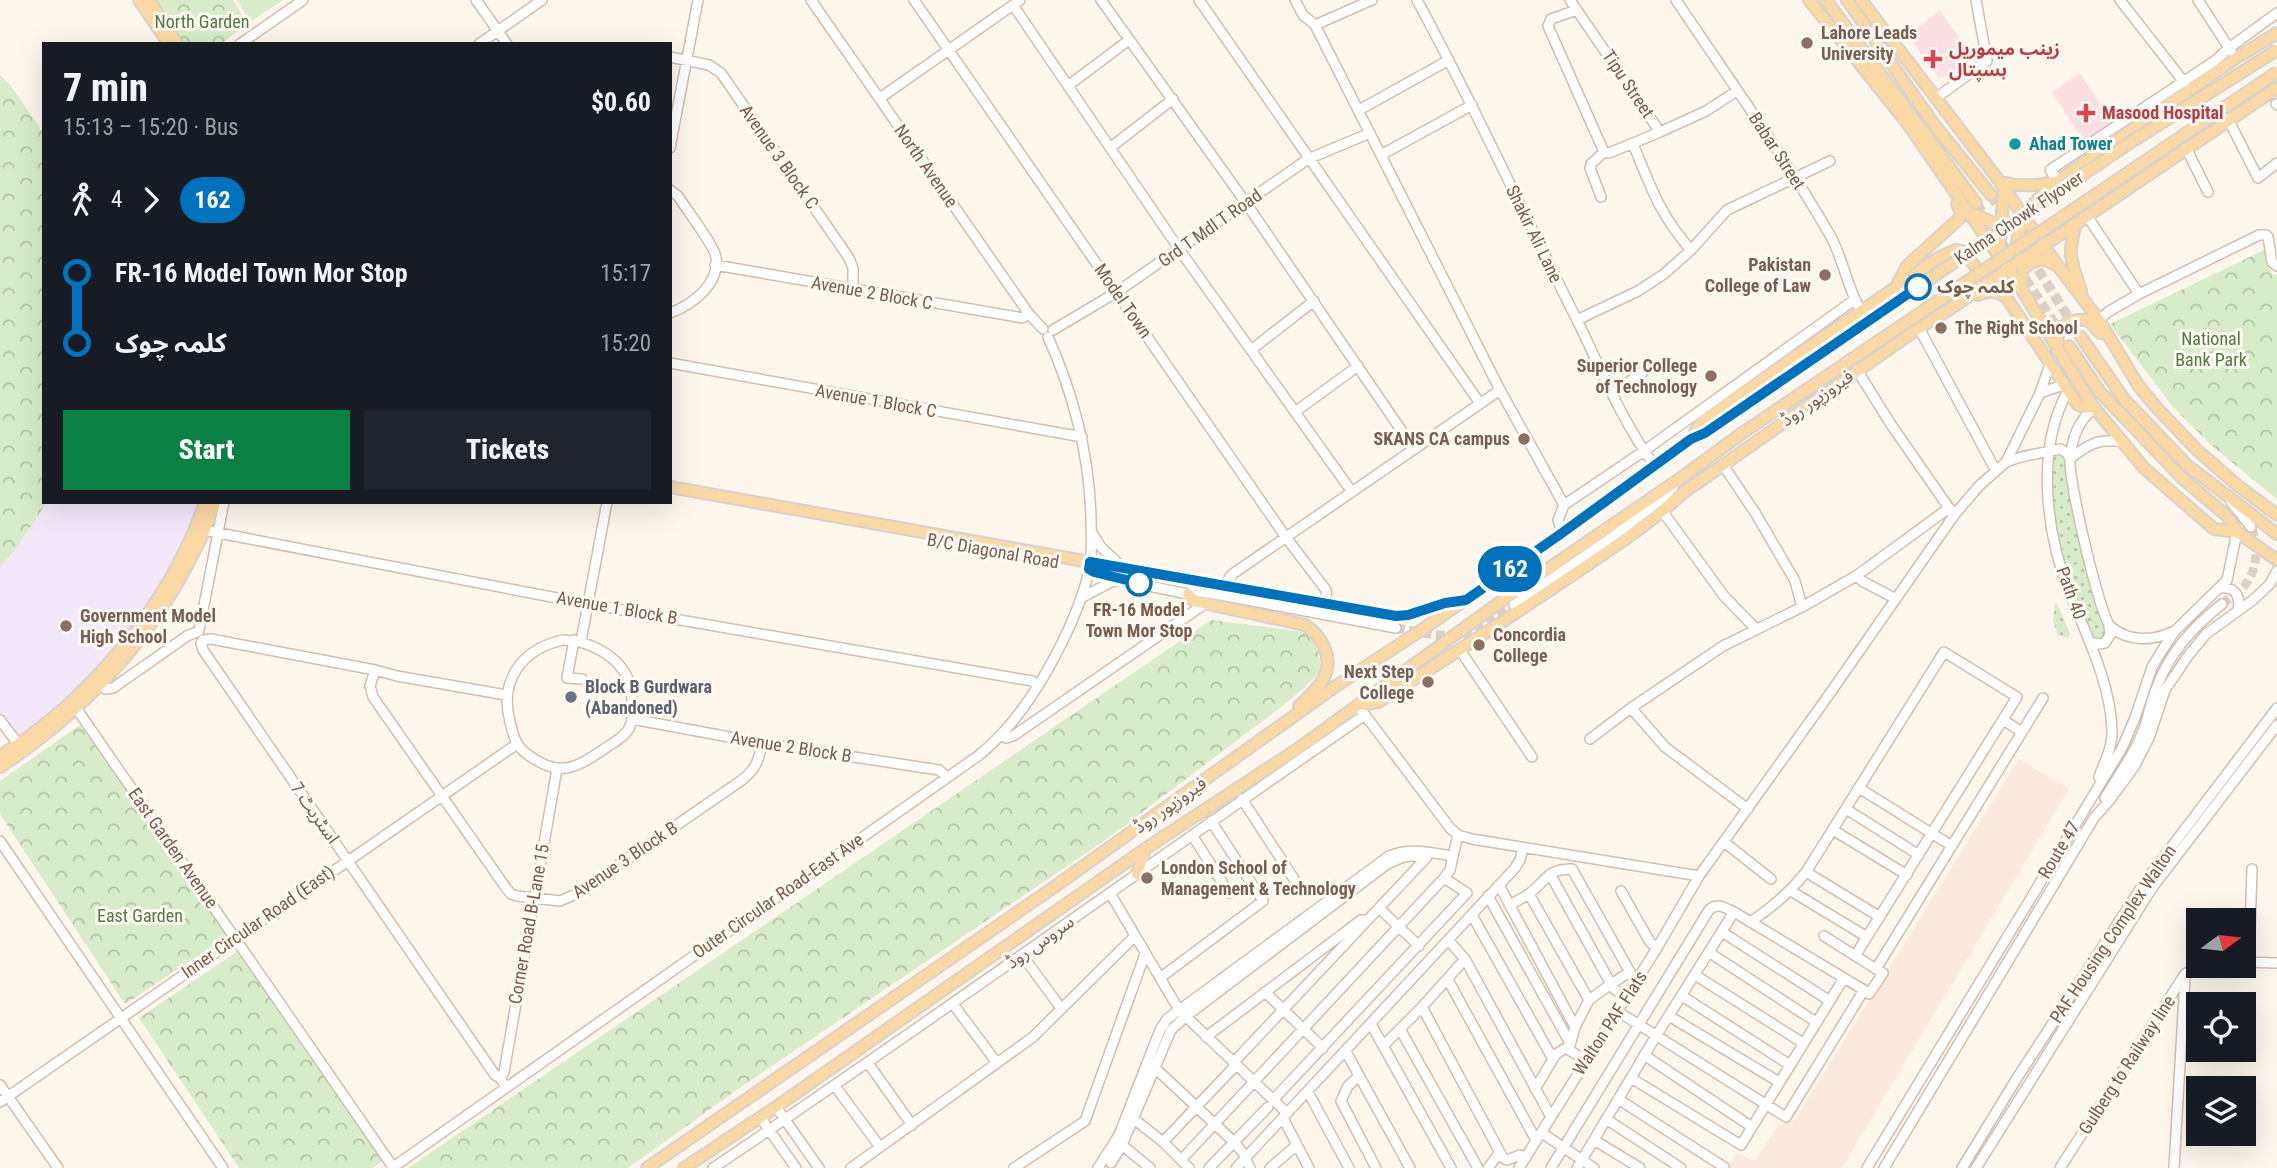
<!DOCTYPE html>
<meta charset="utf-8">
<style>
:root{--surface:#171b24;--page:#20242c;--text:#f1f3f6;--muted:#9ea1a6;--accent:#0b8043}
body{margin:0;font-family:"Roboto Condensed","Noto Sans Arabic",sans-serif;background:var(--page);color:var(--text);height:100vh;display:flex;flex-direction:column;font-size:26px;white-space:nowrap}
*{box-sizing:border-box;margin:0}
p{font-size:23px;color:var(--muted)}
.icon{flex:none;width:38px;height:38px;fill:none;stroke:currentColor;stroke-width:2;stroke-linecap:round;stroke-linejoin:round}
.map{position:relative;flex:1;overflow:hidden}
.drawer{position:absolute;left:42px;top:42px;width:630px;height:462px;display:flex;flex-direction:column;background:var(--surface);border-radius:0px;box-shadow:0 7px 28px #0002}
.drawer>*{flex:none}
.badge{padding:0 14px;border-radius:23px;font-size:24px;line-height:46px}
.needle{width:46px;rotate:75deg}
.buttons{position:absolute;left:2186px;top:908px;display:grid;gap:14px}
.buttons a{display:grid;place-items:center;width:70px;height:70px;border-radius:0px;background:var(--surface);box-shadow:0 7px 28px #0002;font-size:35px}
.map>.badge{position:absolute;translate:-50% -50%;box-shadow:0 0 0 4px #fff}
.legs{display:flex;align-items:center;gap:10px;height:77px;padding:0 21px;font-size:23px}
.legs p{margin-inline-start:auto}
.head{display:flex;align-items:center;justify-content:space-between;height:119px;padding:0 21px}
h1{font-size:38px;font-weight:800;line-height:52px}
.button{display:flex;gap:14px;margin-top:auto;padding:14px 21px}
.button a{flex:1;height:80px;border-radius:0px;background:var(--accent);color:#fff;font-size:28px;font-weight:800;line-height:80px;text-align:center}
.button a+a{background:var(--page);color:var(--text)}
ul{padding:0 21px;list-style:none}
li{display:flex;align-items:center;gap:24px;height:70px;font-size:26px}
li i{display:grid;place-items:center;width:10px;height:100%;margin:0 9px;background:currentColor}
li i::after{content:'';width:18px;height:18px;margin:-9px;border:5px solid;border-radius:50%;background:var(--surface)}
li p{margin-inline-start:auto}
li:first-child i{background:linear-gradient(#0000 50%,currentColor 0)}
li:last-child i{background:linear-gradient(currentColor 50%,#0000 0)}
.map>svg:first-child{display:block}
.commercial{fill:#fde8e0}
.education{fill:#f3e8fa}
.medical{fill:#fbdfe3}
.grass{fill:url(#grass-dots)}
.park{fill:url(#park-crowns)}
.garden{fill:#d8ecc9}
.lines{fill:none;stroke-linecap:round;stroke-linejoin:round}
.minor-tunnel{stroke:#dcd0c4;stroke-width:9;stroke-dasharray:9 4.5;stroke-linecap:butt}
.major-tunnel{stroke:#dcd0c4;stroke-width:10;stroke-dasharray:10 5;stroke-linecap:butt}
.minor-casing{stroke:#d1beb0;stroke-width:12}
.major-casing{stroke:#dad1cd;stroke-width:14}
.minor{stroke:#fff;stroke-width:9}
.major{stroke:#fbd9a5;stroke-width:10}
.major-bridge-casing{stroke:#dad1cd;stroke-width:14;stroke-linecap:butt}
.major-bridge{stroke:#fbd9a5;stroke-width:10}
.line-1-casing{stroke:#fff;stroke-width:16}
.line-1{stroke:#0072bc;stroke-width:10}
.education-dot{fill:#8d6e63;stroke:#fffaf3;stroke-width:2.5}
.health-dot{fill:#e0444e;stroke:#fffaf3;stroke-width:2.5}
.culture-dot{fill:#0f9aa8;stroke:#fffaf3;stroke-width:2.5}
.stop-1-dot{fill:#fff;stroke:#0072bc;stroke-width:3.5}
.worship-dot{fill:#6b7280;stroke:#fffaf3;stroke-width:2.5}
.labels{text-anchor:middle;stroke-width:6;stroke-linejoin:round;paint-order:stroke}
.park-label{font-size:18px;fill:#537a41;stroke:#fffaf3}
.education-label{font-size:18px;font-weight:bold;fill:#785e54;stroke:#fffaf3;text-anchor:start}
.health-label{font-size:18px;font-weight:bold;fill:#be3a42;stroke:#fffaf3;text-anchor:start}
.street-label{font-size:18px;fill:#7a5c4d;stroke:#fffaf3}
.culture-label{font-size:18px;font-weight:bold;fill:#0d838f;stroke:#fffaf3;text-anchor:start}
.stop-label{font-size:18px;font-weight:bold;fill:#7a5c4d;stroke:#fffaf3;text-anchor:start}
.worship-label{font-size:18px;font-weight:bold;fill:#5b616d;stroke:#fffaf3;text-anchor:start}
</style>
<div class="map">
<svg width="2277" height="1168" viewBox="0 0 2277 1168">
<defs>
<pattern id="grass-dots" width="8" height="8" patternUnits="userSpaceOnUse" patternTransform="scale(1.75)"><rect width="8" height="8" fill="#d8ecc9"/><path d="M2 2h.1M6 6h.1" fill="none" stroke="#b4c2a5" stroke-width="1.8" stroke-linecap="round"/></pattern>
<pattern id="park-crowns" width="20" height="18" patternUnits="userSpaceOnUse" patternTransform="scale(1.75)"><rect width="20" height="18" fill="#d8ecc9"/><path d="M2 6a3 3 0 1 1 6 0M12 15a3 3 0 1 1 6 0" fill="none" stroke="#b4c2a5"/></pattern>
</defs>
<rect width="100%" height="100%" fill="#fdf6ec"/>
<path class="commercial" d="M2019 759 2069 789 1842 1168H1728L1737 1153 1755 1162 1777 1126 1794 1121Z"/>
<path class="education" d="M47 502H201L171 569 147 608 82 685 21 739 0 715V567L15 550Z"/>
<path class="medical" d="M1940 10 1972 57 1943 77H1938L1908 35Z
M2080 73 2114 125 2085 143 2052 92Z"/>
<path class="grass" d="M2063 450 2104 617 2108 641 2090 642 2056 548 2048 453Z
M2057 603 2070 634 2068 638 2058 635 2053 621 2055 604Z"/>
<path class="park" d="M156 0H233L247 24 221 44H184Z
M0 75 11 86 44 134V502H47L15 550 0 567Z
M2264 250 2273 276 2277 274V499L2211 445 2173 407 2110 324Z
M1211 620 1304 632 1317 640 1321 671 1302 690 1268 717 1104 841 741 1087 628 1168H408Z
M80 725 230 935 125 1004 0 814V781Z
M238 951 388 1157 373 1168H239L139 1018Z"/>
<path class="garden" d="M237 0H283L250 22Z"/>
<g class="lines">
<path class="minor-tunnel" d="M2222 604C2230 598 2238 593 2244 586 2258 571 2259 544 2251 527
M1396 628C1417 631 1446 640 1467 633 1484 628 1499 614 1514 605"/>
<path class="major-tunnel" d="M1991 195 2021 243
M1976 203 2069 346
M2030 257 2081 337"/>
<defs>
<path id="minor" d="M476 0 507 44
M811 0 1029 314 1043 329
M914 0 1285 536 1326 590 1327 603
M1101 0 1246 203 1414 449
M1199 0 1479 402
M1295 0 1303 15 1315 25 1500 390 1564 505
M1417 0C1474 105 1523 213 1577 320 1601 369 1622 422 1655 466
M1570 0 1660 132 1706 111 1737 91
M1676 0C1728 78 1784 155 1831 237 1844 261 1847 288 1861 311
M2120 0 2184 82
M2198 0 2231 51
M1013 5 1179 249 1352 492
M1577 10 1551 19 1548 26 1604 152
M1315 25 1372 0
M240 44 303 0
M479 44 542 0
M670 57 709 65 721 73 849 258 853 268V290
M1069 85 1129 40
M880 98 1020 0
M1936 98 1987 61 1976 0
M2276 104 2277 105
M1359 110 1449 60
M2228 119 2258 178 2277 163
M1633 144C1651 187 1659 214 1691 250
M670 148 698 0
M1110 148 1173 99
M2186 148 2208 192
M1381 155 1472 105
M2058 181 2050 170 2216 60 2229 48 2277 13
M670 190 678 196C686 209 714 245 716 257 720 284 692 305 670 313
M1601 197 1590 168 1591 164 1604 152 1609 153 1660 132
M2087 216 2139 294
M715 265 1018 317 1022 318 1029 314
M1577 320 1638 291 1664 274 1691 250 1727 210 1830 161
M2099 320 2108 312 2139 294 2259 235H2266L2268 237 2272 262 2277 266
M1919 328 1996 471
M1053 330 1117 292 1308 159 1370 133
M1251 350 1314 301
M670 363 1082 437
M1857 370 1890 423 1949 508
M2068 391C2035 449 2046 534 2070 594 2087 637 2111 684 2112 731 2113 746 2104 763 2099 777
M1613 393 1646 370
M2040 393 2063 385
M2095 407C2078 421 2072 438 2070 459 2068 479 2100 618 2111 627 2129 642 2152 641 2172 632
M1295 412 1358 366
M2006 462C2024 455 2042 453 2060 449L2067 453 2070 459C2088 444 2099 438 2123 442
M1723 465 1756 514 1795 581 1802 607
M2231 502 2251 527
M1663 512 1724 596 1755 628
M198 529 588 604 1032 681 1038 686
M1092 533 1101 547 1121 566
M1562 533 1558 520 1564 505 1644 451 1854 300
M1090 562 1396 616C1419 617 1440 604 1463 600
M1089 570 1115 576 1120 580 1188 594 1194 591 1215 594 1396 628
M1856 576 1862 581 1896 599
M1228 586 1229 578 1234 573 1500 390
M2219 588C2234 586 2241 595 2238 610
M1081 598 1111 582 1120 580
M1514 605 1611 538 1663 498 1673 487
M203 640 201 643 203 650 495 1075 500 1078 506 1087
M203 640 211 639 375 670 397 676 506 695
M563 640C587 640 618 655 628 679 632 687 632 696 632 705 632 712 633 719 630 726 626 736 616 741 607 747 576 768 560 779 527 754 516 746 513 735 510 722 499 680 522 649 563 640Z
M574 640 567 678 582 679
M581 641 607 502
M2090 642 2099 644 2105 643 2110 635 2109 626
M1460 650 1532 757
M375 670 370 686 373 697 506 888 511 894 517 896 560 901 578 893 742 780C756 769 759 760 762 743
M101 685 105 689 113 688 187 636 199 631 224 502
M74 705 393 1167
M1631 708 1665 747 1748 809
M1362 711 1450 828 1458 835 1472 839 1699 876
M632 719 762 743 939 770 947 777
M0 720 19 745
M2003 720 2022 732
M1001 735 1006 738 1013 736 1206 603
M1590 739 1631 708 1723 646 1802 607 1856 576 1949 508 1955 514
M1859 788 1952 846
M2105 798C2119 775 2136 751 2145 726 2149 713 2151 701 2156 689 2169 653 2193 627 2222 604
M1242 799 1294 879
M1846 809 1919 855
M1833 830 1907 875
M1192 835 1229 893
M0 841 223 1168
M1724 842 1771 879
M1806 872 1880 917
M1499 885 1575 1027 1569 1049
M1621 891 1650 942 1657 948
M1791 891 1867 937
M1110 893 1179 1010 1287 1113
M1529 894 1589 1000
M1488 896 1570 1043
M1510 905C1516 901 1524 898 1530 893 1547 880 1547 869 1572 869L1630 972 1611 984 1550 874
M1379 908 1419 946
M1472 915 1553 1059
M1750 922C1772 908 1790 892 1806 872L1944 652 2017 697 1855 956
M1722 932 1830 1001
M1824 936 1876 969
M1448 940 1465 959 1551 1117
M1710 953 1816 1022
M1022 955 1061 1008
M2245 962 2277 963
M2249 962 2252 869
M1695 975 1803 1043
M1160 978 1263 901 1211 821
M1448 980 1536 1140
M1265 992 1323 1048
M1682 996 1790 1065
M953 1004 997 1063
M1422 1007 1503 1158 1507 1160 1520 1155 1524 1158
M1617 1011 1786 1117 1864 990 1869 994 1883 973 1876 969 2043 698
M1669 1016 1779 1082
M1371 1024 1451 1168
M1575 1027 1589 1000 1611 984 1614 989 1627 998
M1400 1029 1478 1168
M1206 1037 1361 920H1366
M1384 1045 1422 1007 1465 959
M1346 1052 1410 1168
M1644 1055 1752 1127
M868 1063 912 1125
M1233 1063 1427 857
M1154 1067 1234 1142 1243 1153 1250 1168
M1359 1076 1348 1086 1341 1101 1376 1168
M500 1078 504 1072 557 769
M1631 1078 1741 1145 1844 978
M0 1085 58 1168
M835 1086 880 1147
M1535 1089 1556 1054 1566 1048 1585 1060
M1308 1092 1349 1168
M1618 1099 1724 1167
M1273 1100 1467 893 1444 878
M0 1102 517 744
M776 1107 819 1168
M760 1117 796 1168
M1283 1118 1309 1168
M1134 1119 1163 1142 1189 1168
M1606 1119 1681 1168
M1542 1133 1594 1168
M1594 1140 1640 1168
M1163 1142 1236 1065
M1181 1160 1444 878 1450 870 1453 856
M1111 1163 1122 1145
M392 1168 978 756C1007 733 1030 701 1048 669 1065 639 1081 605 1089 571 1093 554 1091 535 1091 517 1089 454 1074 395 1048 337
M713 1168C933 1020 1147 865 1365 715
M851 1168 1033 1037 1135 936
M1014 1168 1085 1121 1145 954
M1098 1168 1119 1135 1160 1030 1167 1019 1389 856C1410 847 1432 853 1453 856L1458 835
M1150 1168 1122 1145 1171 1030 1185 1017 1386 865C1397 859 1412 851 1424 860
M1209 1168 1268 1107
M1236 1168 1515 868 1520 860 1523 848
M1270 1168 1297 1145
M1488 1168 1500 1152
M1519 1168 1657 948 1699 876 1826 699 1955 514 1979 486 2006 462 2040 393 2050 364
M1551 1168 1709 910C1718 902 1725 908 1734 912L1864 990
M1577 1168 1656 1036 1734 912
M1867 1168 2122 748 2135 718 2152 667 2161 652 2175 631 2227 580 2237 532
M1884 1168 2094 818 2109 801 2134 767 2149 738 2165 690 2188 656 2206 634 2253 600 2270 584 2277 571
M1962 1168 2017 1078 2144 883 2277 708
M1976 1168 2152 888 2277 725
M2060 1168 2185 974 2198 966
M2174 1168 2185 978"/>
<path id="major" d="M139 0 169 44
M149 0 177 44
M1809 0 1910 127 2022 290 2092 405 2144 468 2214 529 2237 532 2277 560
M1826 0 1976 203
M1847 0 1933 123 1991 195
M1861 0 2000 182 2058 266 2099 320 2138 385 2156 407 2197 450 2237 485 2277 515
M2000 182C2021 187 2037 186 2058 181L2236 58 2277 33
M1970 212 2006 229
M2076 223C2067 256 2071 260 2081 291
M2016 253C2018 218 2029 206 2054 184
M1999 257 2004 187
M1898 283 1907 266 1962 216 1957 204
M2021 289C2020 268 2024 264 2043 259L2056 265
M1978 295C1989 290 1996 291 2006 297L2077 404 2085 408 2092 405
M2081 337 2124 399 2187 465 2277 534
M2069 346 2100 392 2183 479 2227 516 2237 532
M2057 350 2058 332C2066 321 2075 319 2088 320L2100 333
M1691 439 1700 424 1714 413 1938 258 1956 250 1965 252 1980 274 1977 282
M670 487 1090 562
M1188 594 1194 601 1305 625C1323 636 1335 661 1322 681 1316 690 1307 698 1299 706
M1365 705 1378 702C1443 661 1507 619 1571 576 1609 550 1649 525 1683 493L1919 328 1950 309 2277 88
M0 756C90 700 171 603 205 502
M0 767C80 714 149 643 192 556 201 539 210 521 215 502
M1137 874 1145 849
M647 1168 1057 885 1336 686 1423 629 1562 533 1691 439 1705 433 1730 415
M684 1168 776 1107 1145 849 1299 748 1514 592 1678 480 1741 434"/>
</defs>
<use href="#minor" class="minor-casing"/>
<use href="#major" class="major-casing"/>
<use href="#minor" class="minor"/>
<use href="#major" class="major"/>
<defs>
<path id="major-bridge" d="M1730 415 2131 142 2277 50
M1741 434 2277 72"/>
</defs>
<use href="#major-bridge" class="major-bridge-casing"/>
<use href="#major-bridge" class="major-bridge"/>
</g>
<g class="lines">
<defs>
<path id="line-1" d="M1139 583 1094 572 1089 569 1090 562 1396 616 1408 615 1445 603 1466 600 1562 533 1691 439 1705 433 1918 287"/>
</defs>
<use href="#line-1" class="line-1-casing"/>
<use href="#line-1" class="line-1"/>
</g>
<g class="education-dot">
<circle cx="1807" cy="43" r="7"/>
<circle cx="1825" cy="275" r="7"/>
<circle cx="1941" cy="328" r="7"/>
<circle cx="1711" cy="376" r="7"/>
<circle cx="1524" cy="439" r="7"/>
<circle cx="66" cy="626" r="7"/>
<circle cx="1479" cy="645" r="7"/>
<circle cx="1428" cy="682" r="7"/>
<circle cx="1147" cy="878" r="7"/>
</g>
<g class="health-dot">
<path d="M1929.5 48.5h7v7h7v7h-7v7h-7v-7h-7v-7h7z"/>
<path d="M2082.5 102.5h7v7h7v7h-7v7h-7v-7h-7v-7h7z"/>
</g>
<circle class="culture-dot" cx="2015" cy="144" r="7"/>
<g class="stop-1-dot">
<circle cx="1918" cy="287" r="12"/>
<circle cx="1139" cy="583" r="12"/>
</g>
<circle class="worship-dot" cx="571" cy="697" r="7"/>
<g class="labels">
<g class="park-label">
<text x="202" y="28">North Garden</text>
<text x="2211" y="345">National<tspan x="2211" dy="21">Bank Park</tspan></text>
<text x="140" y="922">East Garden</text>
</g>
<g class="education-label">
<text x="1821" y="39">Lahore Leads<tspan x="1821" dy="21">University</tspan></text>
<text x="1811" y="271" text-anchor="end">Pakistan<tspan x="1811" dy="21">College of Law</tspan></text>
<text x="1955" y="334">The Right School</text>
<text x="1697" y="372" text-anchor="end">Superior College<tspan x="1697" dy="21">of Technology</tspan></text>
<text x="1510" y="445" text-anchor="end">SKANS CA campus</text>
<text x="80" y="622">Government Model<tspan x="80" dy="21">High School</tspan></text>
<text x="1493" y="641">Concordia<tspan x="1493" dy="21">College</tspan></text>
<text x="1414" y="678" text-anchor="end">Next Step<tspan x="1414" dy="21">College</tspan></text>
<text x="1161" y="874">London School of<tspan x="1161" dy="21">Management &amp; Technology</tspan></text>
</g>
<g class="health-label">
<text x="1949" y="55">زینب میموریل<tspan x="1949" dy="21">ہسپتال</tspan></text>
<text x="2102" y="119">Masood Hospital</text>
</g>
<g class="street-label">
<text transform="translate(1628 84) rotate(56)" y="6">Tipu Street</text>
<text transform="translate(1777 151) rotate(57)" y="6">Babar Street</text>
<text transform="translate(779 157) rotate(55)" y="6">Avenue 3 Block C</text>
<text transform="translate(926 166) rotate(55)" y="6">North Avenue</text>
<text transform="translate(2019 218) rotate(-34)" y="6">Kalma Chowk Flyover</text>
<text transform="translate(1210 228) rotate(-35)" y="6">Grd T Mdl T Road</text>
<text transform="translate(1534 234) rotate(64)" y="6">Shakir Ali Lane</text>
<text transform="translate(872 293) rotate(10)" y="6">Avenue 2 Block C</text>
<text transform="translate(1123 301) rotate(55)" y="6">Model Town</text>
<text transform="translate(1817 398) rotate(-35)" y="6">فیروزپور روڈ</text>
<text transform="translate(876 401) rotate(10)" y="6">Avenue 1 Block C</text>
<text transform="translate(993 551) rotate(10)" y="6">B/C Diagonal Road</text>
<text transform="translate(2071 593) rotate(70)" y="6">Path 40</text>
<text transform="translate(617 608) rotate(10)" y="6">Avenue 1 Block B</text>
<text transform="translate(791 747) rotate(9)" y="6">Avenue 2 Block B</text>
<text transform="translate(1170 805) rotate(-35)" y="6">فیروزپور روڈ</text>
<text transform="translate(315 813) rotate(55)" y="6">اسٹریٹ 7</text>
<text transform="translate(173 848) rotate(55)" y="6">East Garden Avenue</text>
<text transform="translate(2059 850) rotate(-59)" y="6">Route 47</text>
<text transform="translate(625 860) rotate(-34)" y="6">Avenue 3 Block B</text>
<text transform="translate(778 896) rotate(-35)" y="6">Outer Circular Road-East Ave</text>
<text transform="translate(258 922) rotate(-35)" y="6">Inner Circular Road (East)</text>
<text transform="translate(529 924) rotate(-80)" y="6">Corner Road B-Lane 15</text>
<text transform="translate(2113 934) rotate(-56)" y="6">PAF Housing Complex Walton</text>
<text transform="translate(1040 942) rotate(-35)" y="6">سروس روڈ</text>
<text transform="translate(1610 1023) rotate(-57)" y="6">Walton PAF Flats</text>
<text transform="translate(2127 1065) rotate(-57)" y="6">Gulberg to Railway line</text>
</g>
<g class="culture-label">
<text x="2029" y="150">Ahad Tower</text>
</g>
<g class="stop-label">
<text x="1937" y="293">کلمہ چوک</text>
<text x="1139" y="616" text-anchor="middle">FR-16 Model<tspan x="1139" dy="21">Town Mor Stop</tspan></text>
</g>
<g class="worship-label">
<text x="585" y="693">Block B Gurdwara<tspan x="585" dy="21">(Abandoned)</tspan></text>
</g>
</g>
</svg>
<div class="buttons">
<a><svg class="needle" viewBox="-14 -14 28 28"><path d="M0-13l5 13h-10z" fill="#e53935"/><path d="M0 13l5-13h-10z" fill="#9ea1a6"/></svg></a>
<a><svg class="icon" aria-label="locate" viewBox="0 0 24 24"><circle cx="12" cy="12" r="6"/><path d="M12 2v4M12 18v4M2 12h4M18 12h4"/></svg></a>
<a><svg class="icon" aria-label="layers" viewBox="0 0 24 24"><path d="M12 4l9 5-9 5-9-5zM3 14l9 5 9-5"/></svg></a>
</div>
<b class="badge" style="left:1510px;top:569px;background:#0072bc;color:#fff">162</b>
<section class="drawer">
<div class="head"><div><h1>7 min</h1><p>15:13 – 15:20 · Bus</p></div><b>$0.60</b></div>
<div class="legs"><svg class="icon" aria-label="walk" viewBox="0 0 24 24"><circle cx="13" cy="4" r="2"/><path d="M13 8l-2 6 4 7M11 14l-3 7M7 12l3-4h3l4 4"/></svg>4<svg class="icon" aria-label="forward" viewBox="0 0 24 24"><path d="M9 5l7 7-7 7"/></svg><b class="badge" style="background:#0072bc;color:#fff">162</b></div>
<ul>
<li><i style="color:#0072bc"></i><b>FR-16 Model Town Mor Stop</b><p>15:17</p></li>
<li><i style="color:#0072bc"></i><b>کلمہ چوک</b><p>15:20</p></li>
</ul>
<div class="button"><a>Start</a><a>Tickets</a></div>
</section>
</div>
